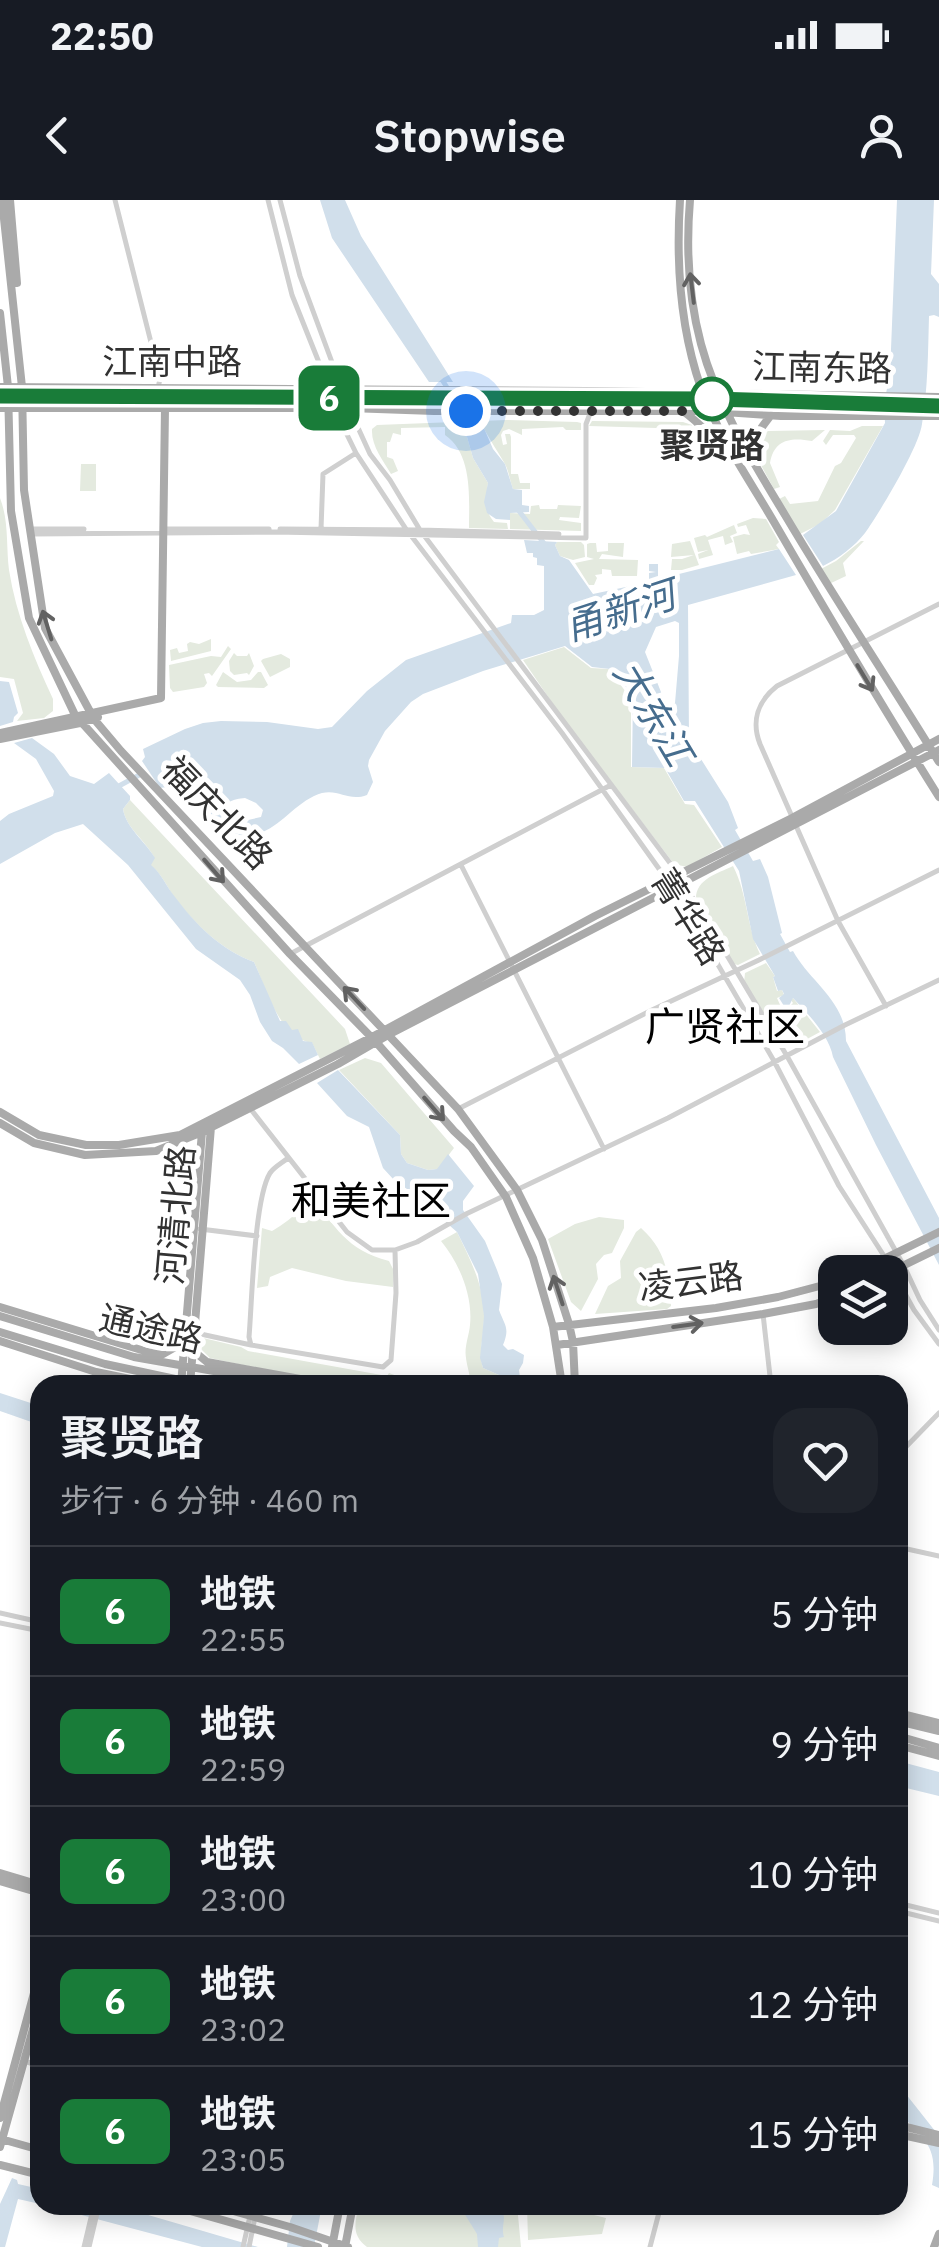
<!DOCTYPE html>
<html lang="zh">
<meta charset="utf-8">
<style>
:root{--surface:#171b24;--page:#20242c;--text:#f1f3f6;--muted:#9ea1a6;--line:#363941}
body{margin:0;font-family:"IBM Plex Sans","Noto Sans SC",sans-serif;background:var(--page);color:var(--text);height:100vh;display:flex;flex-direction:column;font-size:38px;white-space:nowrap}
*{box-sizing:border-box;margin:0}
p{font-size:32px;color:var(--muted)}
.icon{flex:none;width:55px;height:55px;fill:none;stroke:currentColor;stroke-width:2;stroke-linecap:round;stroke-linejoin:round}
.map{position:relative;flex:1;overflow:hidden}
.panel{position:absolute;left:30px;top:1175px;width:878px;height:840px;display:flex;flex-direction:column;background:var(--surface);border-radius:30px;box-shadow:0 5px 25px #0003}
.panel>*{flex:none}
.badge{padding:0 20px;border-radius:15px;font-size:35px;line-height:65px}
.controls{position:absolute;left:818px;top:1055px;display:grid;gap:20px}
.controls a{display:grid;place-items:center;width:90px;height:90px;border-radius:20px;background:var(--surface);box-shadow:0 5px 25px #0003;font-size:50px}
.you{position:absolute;width:50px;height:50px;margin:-25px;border:8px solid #fff;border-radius:50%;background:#1a73e8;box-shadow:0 0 0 15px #1a73e833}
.map>.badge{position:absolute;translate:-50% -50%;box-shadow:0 0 0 5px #fff}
.round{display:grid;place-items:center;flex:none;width:105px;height:105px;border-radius:30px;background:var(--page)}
.summary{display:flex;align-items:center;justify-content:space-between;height:170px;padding:0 30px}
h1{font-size:48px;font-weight:600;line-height:75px}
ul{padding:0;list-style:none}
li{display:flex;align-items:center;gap:30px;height:130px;padding:0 30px;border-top:2px solid var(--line)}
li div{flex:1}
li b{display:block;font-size:38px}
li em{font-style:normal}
li .badge{min-width:110px;font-weight:700;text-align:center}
.status{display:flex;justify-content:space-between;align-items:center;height:70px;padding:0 50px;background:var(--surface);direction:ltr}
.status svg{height:28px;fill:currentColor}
header{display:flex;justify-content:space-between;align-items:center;height:130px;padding:0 30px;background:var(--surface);font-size:45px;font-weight:600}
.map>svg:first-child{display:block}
.green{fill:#e4eadf}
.water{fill:#d1dfeb;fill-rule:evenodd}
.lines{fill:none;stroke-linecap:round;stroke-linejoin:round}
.canal{stroke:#d1dfeb;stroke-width:5}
.minor{stroke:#cfcfcf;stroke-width:5}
.major{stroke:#aaa;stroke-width:8}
.oneway{stroke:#626262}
.line-casing{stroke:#fff;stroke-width:22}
.line{stroke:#197c39;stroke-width:15}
.walk{stroke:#323232;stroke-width:10;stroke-dasharray:0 18}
.stop-dot{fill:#fff;stroke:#197c39;stroke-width:5}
.labels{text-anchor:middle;stroke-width:10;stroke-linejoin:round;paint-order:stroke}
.street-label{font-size:35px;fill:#323232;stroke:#fff}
.stop-label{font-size:35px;font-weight:bold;fill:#323232;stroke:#fff}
.water-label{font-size:38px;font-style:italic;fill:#466d8e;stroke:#fff}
.quarter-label{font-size:40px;fill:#000;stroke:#fff}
</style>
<div class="status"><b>22:50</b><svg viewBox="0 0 49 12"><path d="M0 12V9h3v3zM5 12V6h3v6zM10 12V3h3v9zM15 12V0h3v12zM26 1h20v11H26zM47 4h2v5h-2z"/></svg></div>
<header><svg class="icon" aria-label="back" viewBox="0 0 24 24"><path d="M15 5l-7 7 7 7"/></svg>Stopwise<svg class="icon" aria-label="person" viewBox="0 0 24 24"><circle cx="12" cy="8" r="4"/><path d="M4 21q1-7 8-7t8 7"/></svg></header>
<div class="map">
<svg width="939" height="2047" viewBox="0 0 939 2047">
<rect width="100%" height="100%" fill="#fff"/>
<path class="green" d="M507 220 577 222 581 223V230H566L563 227 522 229V235L509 229 503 231 501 235 503 245 507 244 505 234H510L511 237V274H518L520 283H530V289H513C510 281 509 272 505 264 498 252 490 240 483 227H467L455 229 467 237 473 258 488 283C486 300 483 308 494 322L507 323 508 329 469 328C469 299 473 254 445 235V227L401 228V235L393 233 390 242H387V257L393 259 398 271 391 274C383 260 371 246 372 229L377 225Z
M592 221 683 222 692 225 690 229 589 226Z
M862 226H883L835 310 820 324 800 334 779 299 785 296 790 304 818 301 835 266 841 263 856 238 854 235H833L826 245 823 241 830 230 850 231Z
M825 230 812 241C791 237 774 239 770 263L780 287 774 289 756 256 760 238 768 231Z
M81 264H96V291H80Z
M0 298C9 321 6 346 9 370 16 415 34 458 53 499V511L44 518 17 521 23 513 14 479 0 477Z
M539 305 540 309H557L558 305 581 306 579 318 560 317 559 320 581 323V331L510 329V313L530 314 531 306Z
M753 318 766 319 779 342 776 345 779 349 751 354 749 351 737 354 733 337 744 334 750 335 746 325 738 327 737 324Z
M734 325 737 333 730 336 733 342 725 345 723 336 708 340 713 355 699 359 698 354 708 350 698 352 694 338 705 335 707 337Z
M690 341 699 365 682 370H671L672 359H682L694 355 671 357 672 344Z
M861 341H864L843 363 846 376 829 384 821 369 836 361Z
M557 342H581L584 345 585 357 573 360 560 356 555 345Z
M590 343H596L597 352 608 351V343H624L623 357 602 354 599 359 638 360 637 376H612L611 370 602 369V374L595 375 597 378 594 385H589L575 363 594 359 587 357V344Z
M211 439V451L171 461 170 450 177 448 179 453 188 451 187 444 190 442 199 444Z
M228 446 231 449 212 476 209 473 204 474 207 483 204 487 173 492 170 488 169 465 211 456 221 457Z
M564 447 591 468 609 469 631 499V567L664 568 685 604 694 605 722 647 687 667 674 664 564 520 523 460Z
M234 453 237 456H247L249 453 254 466 249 475 247 473 234 475 230 471 229 461Z
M281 454 290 459V467L270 477 261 461 263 459Z
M223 472 237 482 251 480 258 472H261L268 485 264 488 218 487 216 485Z
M130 600 345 829 350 844 320 859 312 843C279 838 266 788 254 762 220 749 197 726 174 697 166 685 162 674 150 665L154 657C145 640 126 628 123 609Z
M733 666C748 695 746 725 760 754L738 765 734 764 696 700C695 679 717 674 733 666Z
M766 763 775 776 773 777 777 791 782 790 784 795 777 798 781 807H789L793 803 791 800 793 798 820 832 796 845 782 846 744 783 745 773Z
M365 858 381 863 454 948 438 969 428 970 407 963 401 954 400 935 339 870Z
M309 994C336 1027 346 1050 389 1061L394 1071 393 1087 346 1081 292 1068 270 1077 268 1086 257 1088 262 1028 272 1031C286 1023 304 1010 309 994Z
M599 1017 624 1020V1028L612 1053 604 1055 596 1064 598 1079 581 1111 571 1102 548 1039 575 1024Z
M641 1028C665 1049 670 1075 671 1106L667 1109 595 1114 608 1086 621 1078 620 1061 636 1032Z
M457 1032C470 1059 485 1087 484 1119 484 1136 478 1151 483 1168L499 1175 498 1185H474L470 1182C470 1173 467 1167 466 1158 464 1147 469 1136 470 1125 473 1095 459 1063 441 1041Z
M199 1137 241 1147 248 1151 387 1176 389 1173 419 1184 441 1185H349L238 1164 210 1158 201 1149Z
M359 2005H517L521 2047H367C351 2035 355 2023 359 2005Z
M527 2005H554L606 2018 602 2034 528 2040Z"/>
<path class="water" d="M320 0H345L361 36 453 182H429L332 38Z
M897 0H934L931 74 939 84V117L934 115 929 116C928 152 928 188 922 224 919 247 880 312 865 333 855 346 838 359 823 366L803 335 836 311 885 223 884 203 890 174Z
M483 226 493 249 505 264 513 289 522 290V305L529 306V312L510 313V320L496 319 487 313 484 302 488 283 473 258 467 237 454 229Z
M524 340 557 342 555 345 560 356 569 360 593 394 649 382V373L656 372 649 371V364H658V377L651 381 779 349 796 375 688 405 689 540 728 602 738 628 735 630 753 661 760 659 768 677 782 733 780 734 790 752 793 751C810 782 846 801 846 841L939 1018V1065L876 945 833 857C829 835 808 814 793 798L789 806H784L779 798 784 794 782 790 778 791 773 777 775 776 753 739 739 671 695 601H684L665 568 632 567 633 495 610 469 592 467 565 446 483 471 423 494 411 502 385 531 369 560 368 566 373 582 367 595C346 603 337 585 314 596 285 610 270 645 230 633 204 625 191 581 160 588L142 561 145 557 143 549 185 529 203 523 221 521 267 522 318 529 332 527 367 491 406 460 511 423 512 415H534L544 410V366L537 365V358L533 357V353H527ZM675 421 679 423V456L675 503 662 506 661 492 645 452 656 427ZM245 598 256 603 263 610 261 617 239 622 225 620 221 616C221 602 234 599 245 598Z
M0 481 9 482 18 513 14 517 13 522 0 526Z
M32 538 54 554 70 576 94 584 109 573 130 596V600L123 609C126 628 145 641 155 658L151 665C162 674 166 686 175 697 197 726 220 749 254 762L280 821H286L292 830 298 829 303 841 312 842 318 855 299 864 283 848 272 841 260 822 250 795 240 780 196 749 128 665 83 624 55 633 0 664V621L9 614 53 596 54 591 36 559 14 543Z
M338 870 400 935 401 954 407 963 428 970 437 969 448 954 474 986 463 1001V1010L485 1041 497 1070 502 1084 499 1110C505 1126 510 1128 503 1145L508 1150 513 1149 524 1155 523 1163 519 1170 520 1178 516 1185H498L499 1175 483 1168 480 1158 484 1116 478 1074 457 1032 442 1019 433 1007 394 980 383 968 369 927 347 916 317 883Z
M0 1193 40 1206V1225L0 1211Z
M898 1561 939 1572V1596L898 1586Z
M898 1884 939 1936V1988L932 1985C939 1944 922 1939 898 1911Z
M12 1978 17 1980 18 1984 40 1989V2004L18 1999 5 2047H0V2004Z
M44 2005H114L258 2047H202Z
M297 2005H322L314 2047H287L290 2021Z
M459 2005H499C509 2017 500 2025 504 2037L499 2038 498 2047H478L477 2034Z"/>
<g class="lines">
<path class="canal" d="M441 178 475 232
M519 311 546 346
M117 587 143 573"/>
<path class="minor" d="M115 0 160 178 158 189
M268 0 292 95 330 190 334 208 356 253 406 329 562 533 667 680
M280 0 300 76 349 208 370 254 390 280 420 330 679 675 787 856 904 1066 920 1100 939 1130
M30 329H84
M165 329H269
M280 329 420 330 559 334
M321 329 323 274 356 253
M32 334 275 332 586 338V224L591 211
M461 665 604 949
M674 689 774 861 839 986 886 1059 914 1110 939 1144
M290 754 611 585
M886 806 838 721 760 544C751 521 758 501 777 486L939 404
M249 907 347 1032 372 1050H395L417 1042 466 1014 668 918 845 825 939 780
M458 909 652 810 759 760 939 670
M288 958C282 963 274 967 270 973 254 999 252 1103 249 1137L251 1145 383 1167 391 1160 396 1093 395 1050
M200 1029 257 1036
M763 1114 771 1185
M196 1133 251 1145
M898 1255 939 1213
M898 1347 939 1356
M0 1413 40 1422
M0 1423 40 1431
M898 1703 939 1713
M898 1711 939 1721
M24 1861 40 1866
M84 2047 94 2005
M89 2047 99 2005
M243 2047 250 2016
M249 2047 255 2017
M650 2047 661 2005"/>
<path class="major" d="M2 0 22 187 24 290 45 428 94 519 121 551 458 909 517 990 542 1040 569 1124 573 1142 575 1185
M10 0 17 83
M680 0C676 63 680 128 701 188 718 235 749 279 774 322 828 415 882 506 939 597
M690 0C686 47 689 99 701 144 718 207 752 260 785 315 835 399 888 479 939 562
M0 113 8 187 11 311 29 418 75 515 290 754 376 842 454 931 471 947 506 997 533 1058 553 1127 562 1185
M0 187 586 191 939 197
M0 208H349L434 211H710L781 216H939
M683 211C701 224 715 241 733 254
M752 255C751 239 762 227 771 215
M0 533 161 498 165 208
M0 539 80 523 98 517
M0 912 39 935 86 945H119L180 935 372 837 595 716 792 618 939 539
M0 923 34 943 85 955 156 951 202 932 338 864 388 835 939 550
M857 1072 939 1032
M890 1072 939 1048
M0 1107 148 1152 163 1154 184 1142
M0 1116 134 1157 293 1185
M553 1127 716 1108 778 1097 835 1082
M0 1132 105 1164 203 1185
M0 1141 96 1172 159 1185
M557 1145 763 1114 816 1104 835 1097
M193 1146 196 1153 207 1162 333 1185
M181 1185 202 932
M190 1185 211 927
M898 1513 939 1523
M898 1521 939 1531
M898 1536 939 1548
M898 1545 939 1556
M0 1673 40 1685
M0 1681 40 1693
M0 1918 40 1771
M898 1925 939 1935
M898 1934 939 1943
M1 1939 40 1950
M0 1947 40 1804
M0 1965 40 1975
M169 2005 318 2047
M212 2005 290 2027 348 2047
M332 2047 340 2005
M345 2047 353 2005
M934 2047 939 2034"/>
</g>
<defs><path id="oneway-shaft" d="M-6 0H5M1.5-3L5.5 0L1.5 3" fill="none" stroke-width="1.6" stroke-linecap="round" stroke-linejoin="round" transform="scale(2.5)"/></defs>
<g class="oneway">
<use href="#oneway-shaft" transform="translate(692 88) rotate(-97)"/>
<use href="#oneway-shaft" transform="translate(47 425) rotate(-107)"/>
<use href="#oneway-shaft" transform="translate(865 478) rotate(59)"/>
<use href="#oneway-shaft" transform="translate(214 671) rotate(49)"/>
<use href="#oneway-shaft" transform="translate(354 798) rotate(-133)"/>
<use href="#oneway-shaft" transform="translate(434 909) rotate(49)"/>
<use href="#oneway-shaft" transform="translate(558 1090) rotate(-108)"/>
<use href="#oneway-shaft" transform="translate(688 1125) rotate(-8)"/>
</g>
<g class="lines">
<defs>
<path id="line" d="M0 196 714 199 939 206"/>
</defs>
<use href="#line" class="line-casing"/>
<use href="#line" class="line"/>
<path class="walk" d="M466 211H710L704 194H719L712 199"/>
</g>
<circle class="stop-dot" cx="712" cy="199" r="20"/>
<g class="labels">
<g class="street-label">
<text x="172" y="174">江南中路</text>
<text transform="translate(822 168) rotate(1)" y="12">江南东路</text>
<text transform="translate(217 613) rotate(46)" y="12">福庆北路</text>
<text transform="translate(688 717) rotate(58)" y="12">菁华路</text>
<text transform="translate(176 1015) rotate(-85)" y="12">河清北路</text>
<text transform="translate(691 1082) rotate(-7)" y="12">凌云路</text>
<text transform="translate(151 1129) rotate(13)" y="12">通途路</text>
</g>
<g class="stop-label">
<text x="712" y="258">聚贤路</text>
</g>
<g class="water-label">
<text transform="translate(620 411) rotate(-18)" y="13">甬新河</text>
<text transform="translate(653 513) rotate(59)" y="13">大东江</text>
</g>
<g class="quarter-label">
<text x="725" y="841">广贤社区</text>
<text x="371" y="1015">和美社区</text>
</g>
</g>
</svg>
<div class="controls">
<a><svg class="icon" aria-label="layers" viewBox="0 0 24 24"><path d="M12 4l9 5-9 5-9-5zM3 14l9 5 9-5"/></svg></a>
</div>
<div class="you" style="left:466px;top:211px"></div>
<b class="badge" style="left:329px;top:198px;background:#197c39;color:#fff">6</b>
<section class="panel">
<div class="summary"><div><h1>聚贤路</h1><p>步行 · 6 分钟 · 460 m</p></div><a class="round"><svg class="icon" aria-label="heart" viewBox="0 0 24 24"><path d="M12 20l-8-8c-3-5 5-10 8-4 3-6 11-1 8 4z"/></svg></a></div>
<ul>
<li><span class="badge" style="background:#197c39;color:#fff">6</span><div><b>地铁</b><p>22:55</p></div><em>5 分钟</em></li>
<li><span class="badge" style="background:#197c39;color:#fff">6</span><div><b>地铁</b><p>22:59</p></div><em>9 分钟</em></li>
<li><span class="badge" style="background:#197c39;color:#fff">6</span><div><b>地铁</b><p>23:00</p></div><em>10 分钟</em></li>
<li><span class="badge" style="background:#197c39;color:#fff">6</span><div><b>地铁</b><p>23:02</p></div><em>12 分钟</em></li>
<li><span class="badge" style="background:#197c39;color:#fff">6</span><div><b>地铁</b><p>23:05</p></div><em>15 分钟</em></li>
</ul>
</section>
</div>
